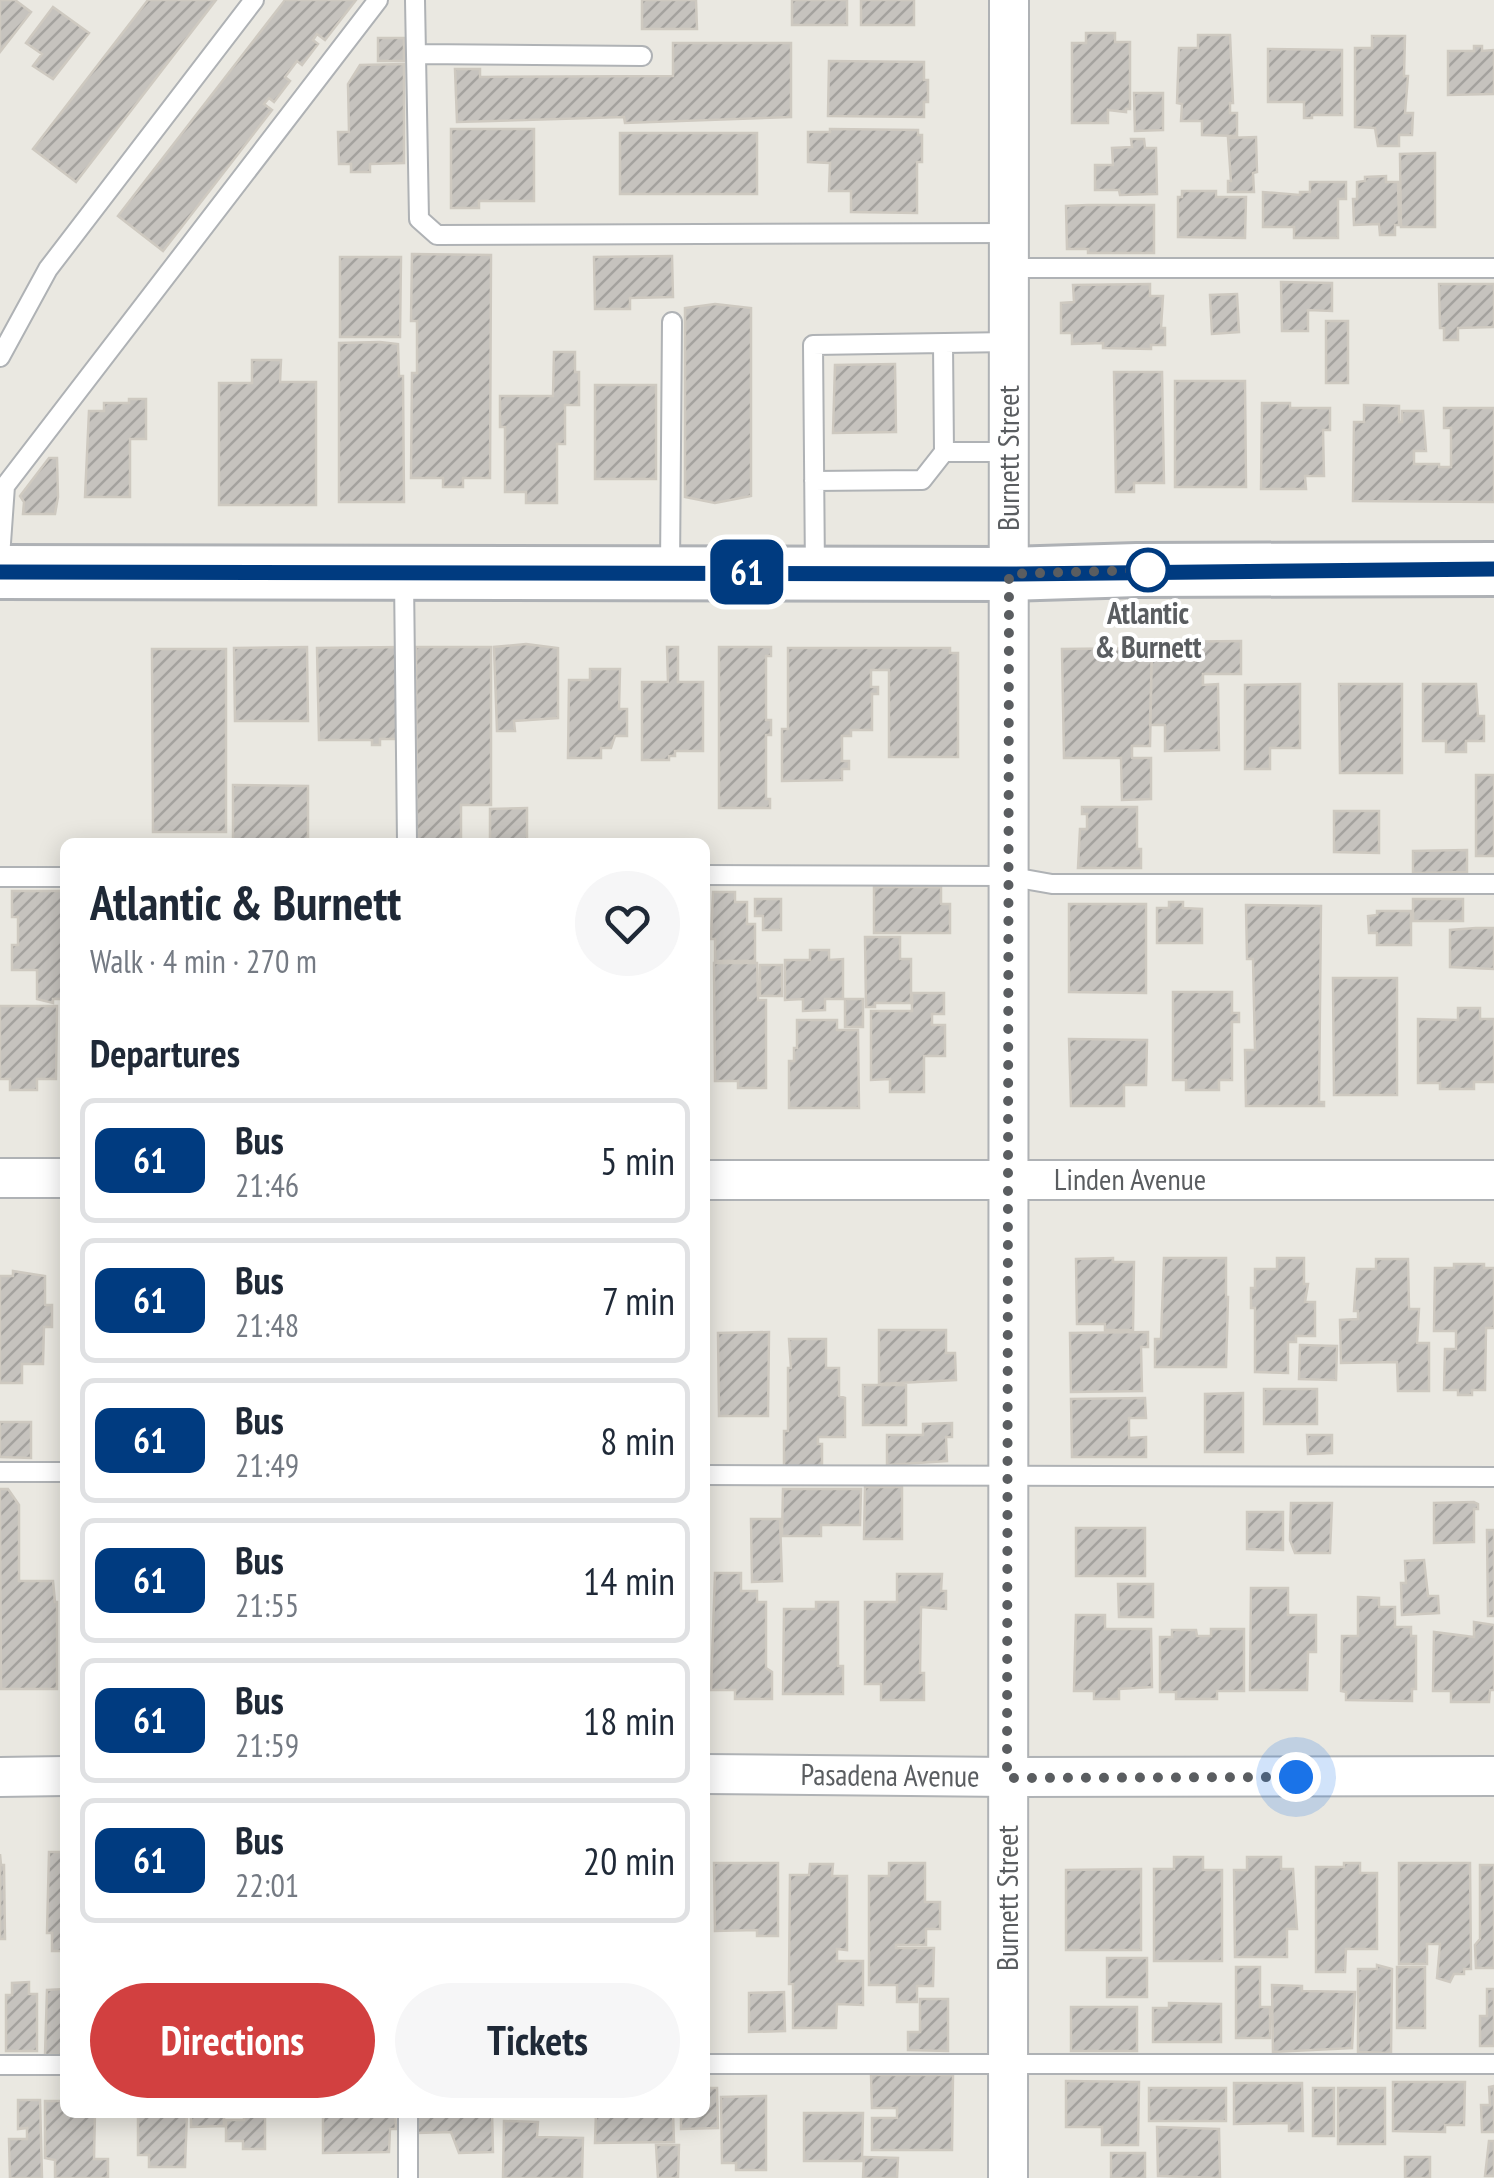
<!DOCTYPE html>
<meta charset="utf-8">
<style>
:root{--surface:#fff;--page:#f6f6f7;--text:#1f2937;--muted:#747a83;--line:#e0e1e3;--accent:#d24040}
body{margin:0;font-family:"PT Sans Narrow",sans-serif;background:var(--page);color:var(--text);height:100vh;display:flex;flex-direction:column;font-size:38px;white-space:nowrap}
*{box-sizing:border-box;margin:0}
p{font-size:32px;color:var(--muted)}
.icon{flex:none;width:55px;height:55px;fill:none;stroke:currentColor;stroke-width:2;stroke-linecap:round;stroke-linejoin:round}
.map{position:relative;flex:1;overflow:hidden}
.panel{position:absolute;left:60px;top:838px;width:650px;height:1280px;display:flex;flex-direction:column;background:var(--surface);border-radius:15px;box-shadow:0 5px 25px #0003}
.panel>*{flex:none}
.badge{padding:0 20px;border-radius:15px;font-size:35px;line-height:65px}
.you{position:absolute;width:50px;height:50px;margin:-25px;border:8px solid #fff;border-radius:50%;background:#1a73e8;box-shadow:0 0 0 15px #1a73e833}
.map>.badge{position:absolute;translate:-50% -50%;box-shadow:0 0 0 5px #fff}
h2{padding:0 30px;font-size:38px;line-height:90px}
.round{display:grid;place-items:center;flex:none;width:105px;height:105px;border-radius:52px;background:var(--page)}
.head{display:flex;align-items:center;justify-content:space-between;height:170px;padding:0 30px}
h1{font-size:48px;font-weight:700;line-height:75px}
.action{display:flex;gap:20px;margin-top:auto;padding:20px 30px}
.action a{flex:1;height:115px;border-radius:60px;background:var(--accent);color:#fff;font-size:40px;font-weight:700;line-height:115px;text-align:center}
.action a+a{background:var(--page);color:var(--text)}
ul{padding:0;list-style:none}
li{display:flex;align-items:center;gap:30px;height:125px;margin:0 20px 15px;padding:0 10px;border:5px solid var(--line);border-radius:15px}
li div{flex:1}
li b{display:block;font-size:38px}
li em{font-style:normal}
li .badge{min-width:110px;font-weight:700;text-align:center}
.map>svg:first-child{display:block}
.building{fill:url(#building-hatch);stroke:#cec9c0;stroke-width:2.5}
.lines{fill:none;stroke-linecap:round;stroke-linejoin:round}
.lane-casing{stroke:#afb2b5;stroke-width:22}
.street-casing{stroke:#afb2b5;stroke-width:42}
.secondary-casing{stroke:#aeb1b5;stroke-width:58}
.lane{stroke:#fff;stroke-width:18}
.street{stroke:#fff;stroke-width:38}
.secondary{stroke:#fff;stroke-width:52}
.line-casing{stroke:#fff;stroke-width:22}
.line{stroke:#003b80;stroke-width:15}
.walk{stroke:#5a5d60;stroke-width:10;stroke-dasharray:0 18}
.stop-dot{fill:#fff;stroke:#003b80;stroke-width:5}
.labels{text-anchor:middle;stroke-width:8;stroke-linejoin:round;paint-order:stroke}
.street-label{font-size:30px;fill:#5a5d60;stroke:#fff}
.stop-label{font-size:30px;font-weight:bold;fill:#5a5d60;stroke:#fff}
</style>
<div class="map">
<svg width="1494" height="2178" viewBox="0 0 1494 2178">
<defs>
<pattern id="building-hatch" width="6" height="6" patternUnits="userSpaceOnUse" patternTransform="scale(2.5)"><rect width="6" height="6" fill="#c6c3be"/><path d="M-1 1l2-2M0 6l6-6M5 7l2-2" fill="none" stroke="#a4a29e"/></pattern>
</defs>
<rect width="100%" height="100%" fill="#eae8e1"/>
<path class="building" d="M0 0H15L31 12 0 52Z
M148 0H216L76 182 33 149Z
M285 0H356L325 40 317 34 313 40 318 44 302 65 297 61 285 77 290 81 274 102 269 98 264 104 272 110 163 251 118 216Z
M642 0H696L697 29H642Z
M792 0H847V25H792Z
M861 0H914V25H861Z
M53 7 89 33 53 79 33 66 42 54 26 43Z
M1086 33H1115V42H1130V109H1126V112L1108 110V123H1072V43H1086Z
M1198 35H1230L1233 103H1230V113H1237V136L1202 135V121H1181L1182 104 1177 103 1179 48H1198Z
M1372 36H1405L1404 76H1408L1405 113H1413L1412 135H1399V146H1378L1375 128 1355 127V48H1372Z
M378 38H404V61H378Z
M673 43H791V117L625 123 624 117 457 122 455 69H480V77L673 76Z
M1474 46H1482V51L1494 50V94L1448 95V51H1474Z
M1268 49 1342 50V115H1312V118H1304V102H1268Z
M829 61 924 62V80H928V102H924V117L828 116Z
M404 64V163L370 164V172H351V164H339L338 132H349L348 84 360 65Z
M1134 93H1163V130L1135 131Z
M451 129H534V201H479V208H451Z
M830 129 918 130V135H922V162H917V213L851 212V191H829L830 163 808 162V132H830Z
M620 133H757V194H620Z
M1256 137 1257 172 1253 173 1254 192H1228V181H1231L1228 138Z
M1131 139H1144L1145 148H1156L1157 194 1120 195 1119 190H1095V165H1113L1112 148 1132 147Z
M1435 153V227H1401L1400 154Z
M1386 176V182H1398L1399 225H1395V235H1380L1379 224 1354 225 1353 199H1357V182L1365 181V177Z
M1310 182H1346V199H1338V238H1294V227H1263V192L1300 195V192H1310Z
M1182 191H1216V197H1246L1245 238 1178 237V197H1182Z
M1088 205H1154V253H1088V249H1067L1066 206Z
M412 254 491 255 490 478H463V487H443V478H411L412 373H417V321H411Z
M672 256 673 297 630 298V309H595L594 257Z
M340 257H401L400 337H340Z
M1281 282 1332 283V311L1308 310V331H1282Z
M1150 284V296H1163L1161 328H1165V345H1151V349L1103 348V343L1072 344V333H1061V303L1074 302 1073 285Z
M1439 284H1494V327L1458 328V340H1444V328H1440Z
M1237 294 1239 332 1212 334 1210 295Z
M715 304 751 308V496L715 503 685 497V308Z
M1326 321H1348V383H1326Z
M380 342 398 344 399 376H403L404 502H339V343Z
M554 352H575V372H579V405H565V444H557V503H526V492H505V427H500V396H553Z
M252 360H281L280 382H316V505H219V383H252Z
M895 364 896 432 833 433 835 365Z
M1114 372H1162L1164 483H1134V492H1116Z
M1175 381H1245L1246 487H1175Z
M595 385H656V479H595Z
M129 399H146V439H130V497H85L89 411H104V403H129Z
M1262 403H1290V408H1330V430H1323L1324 476H1305L1306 489H1261Z
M1364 405 1399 406V422H1402V411H1423L1426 451H1414V464H1439V467H1451V428H1444V408H1494V502L1353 501 1354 422H1364Z
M49 458H57L58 497 55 514H23L24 502 20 496Z
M1241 641V674H1203V685L1218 684 1219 750 1165 751V725H1150L1152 642Z
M526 644 558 648V718L514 721 515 731H497L494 647Z
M307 647 308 721H235L234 648Z
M400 647 398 739H380V745H372V740H319L317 648Z
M416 647H491V805H461V842H417Z
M667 647H678V682H703V751H675V756H669V760H642V682H668Z
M719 647H771V656H766V720H771V735H766V799H770V808H719Z
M788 648H950V653H958V757H889V670H871V687H878V694H872V730H851V736H842V761H849V769H842V780L782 781V729H788Z
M1152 648 1150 746H1132V758H1151V799L1122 800 1121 758H1064L1062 649Z
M152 649H226V832H153Z
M590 669H620L619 709H627V736H615L611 748H601V758H568L569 680H590Z
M1300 684V748H1270V769H1245V685Z
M1339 684H1402V773H1340Z
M1423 684H1476L1478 716H1484V741H1466V752H1446V741H1423Z
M1476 775H1494V856H1476Z
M233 785 308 786V842H233Z
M1082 807H1137V849H1141V868H1078L1080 829H1087V814H1082Z
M527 808V842H490V809Z
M1334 811H1379V853L1334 852Z
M1467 850V872L1413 873V851Z
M705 885H709L708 963H705Z
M874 887H941V904H950V933H874Z
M12 891H65V999H53V1003L37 999V970H12V945H18V917H12Z
M713 892H735V902H747V924H755V961H715V939H711Z
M755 899H781V930H763V916H755Z
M1413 899H1463V921H1413Z
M1169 902H1183V908L1202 909V943H1157V908H1169Z
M1069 904H1146V993L1069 992Z
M1246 905 1321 906 1319 1102H1324V1106H1246L1245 1050H1255L1253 959H1247Z
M1377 911H1411V945H1377V933H1369L1368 916 1377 915Z
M1476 928H1494V969L1450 967V930Z
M865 937H900V959H911V1003H875V1007H866Z
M810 950H829V960L843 959V999H825V1010L803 1011V999L785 1000V960H810Z
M714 963H757L758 1000H766V1088H738V1081H715Z
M760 965H782V996H760Z
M1333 978H1397V1095H1334Z
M1173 992H1232V1013H1239V1022H1232V1080H1219V1090H1186V1080H1173Z
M912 993H944V1014H932V1025H945V1056H924V1092H890V1079L871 1080V1011H912Z
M845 999H863V1027H845Z
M0 1006H57L56 1079H37V1090H10V1079H0Z
M1458 1008H1480V1019H1494V1082H1474V1089H1440V1083H1418V1019L1458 1020Z
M797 1020H837V1030H858L859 1108H789V1061H794V1048H797Z
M1069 1039 1147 1040 1146 1085H1124V1106H1071Z
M1113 1258V1262H1134L1133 1330H1105V1324H1077L1076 1259Z
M1164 1258H1226V1297H1228L1226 1367H1155V1339H1161Z
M1277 1258H1304V1284H1308L1305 1302H1315V1336H1296V1342H1288V1373L1255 1372V1308H1251V1288H1255V1269H1277Z
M1376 1259H1408L1409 1309H1419L1417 1343H1429V1391H1398L1397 1362 1341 1363 1340 1320 1358 1319V1311H1354L1357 1269H1376Z
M1454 1264H1484V1268H1494V1328H1486L1485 1390H1472V1395H1458V1390H1444L1445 1349H1456V1331H1434L1435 1268H1454Z
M13 1271 45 1276V1305H52V1327H44L43 1364H22V1383H0V1276H13Z
M879 1330H946V1353H955L956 1380 879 1384Z
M769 1332 768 1416H719L718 1333Z
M1148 1332V1347H1141L1142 1391 1071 1392 1070 1333Z
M789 1339H826V1368H839V1396L845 1398V1437H818V1444H822V1468H784V1431H788V1368H791Z
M1300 1345 1337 1346 1336 1380 1299 1379Z
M863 1385H906V1425H863Z
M1264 1389H1317V1424H1264Z
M1243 1393V1452H1205V1394Z
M1145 1398 1146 1418H1129V1438L1146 1437V1457H1072L1071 1399Z
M0 1422H31V1458L0 1457Z
M952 1423V1437H946L947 1461 887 1465V1435H923V1424Z
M1307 1435H1332V1453L1308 1454Z
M865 1487H902V1539H864Z
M0 1489H8L19 1505V1581H53L55 1602H57V1689H1Z
M783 1489H861L860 1525H821V1536H782Z
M1474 1502 1478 1504V1509H1474V1542L1434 1543V1503Z
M1291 1503H1332L1330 1553H1295L1290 1540Z
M1247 1512H1283V1550L1247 1549Z
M751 1519H780L782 1581 752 1582Z
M1076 1528H1145V1576H1076Z
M1487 1530H1494V1616H1488Z
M1424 1560 1428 1596H1438L1439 1613 1402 1615 1401 1583H1406L1405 1561Z
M715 1573H741V1591H757V1602H766V1668L772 1672V1699H735V1690H711Z
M897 1574H942L941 1591H946V1609L921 1607 920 1673H924V1700H881V1684H865V1602H897Z
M1118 1584H1153V1617H1119Z
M1251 1588H1288V1615H1316V1652H1308L1307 1690H1250Z
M1358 1597 1379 1598V1607H1395V1627H1411V1636H1416V1689H1412V1701L1346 1700V1692L1341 1691 1342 1636H1358Z
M816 1602H838V1666H843V1694H783L784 1609H816Z
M1076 1615H1105V1629H1151L1152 1687 1119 1689V1699H1094V1691H1074Z
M1474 1622 1494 1625V1690H1490L1489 1702H1451V1691H1433L1434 1632 1474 1637Z
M1211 1629H1244V1691H1217V1699H1176V1692H1160V1637H1172V1630H1196L1197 1636H1211Z
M49 1852H65V1951H52V1933H47Z
M0 1854 1 1865H4L5 1939H0Z
M1174 1857H1203V1870H1222V1961H1154V1869H1174Z
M1247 1857H1281V1869H1293L1297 1929H1287V1957H1235L1234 1870H1247Z
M714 1863H778V1936H757V1930L715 1931Z
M889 1863H925V1902H940V1929H926V1945H896V1948H934L933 1986H917V2002H897V1985H869V1876H889Z
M1344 1863H1360V1873H1377V1949H1346L1345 1972H1316V1867H1344Z
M1399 1863H1470L1471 1969H1464V1974H1454L1450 1982 1437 1978 1440 1944H1427V1964H1399Z
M810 1864H833L832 1876H847V1950L837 1949V1961H863V2005L837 2004 836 2028H793V1984H789L790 1875H809Z
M1480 1865H1494V1968H1476L1475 1945 1480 1939Z
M1141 1869V1950H1066V1870Z
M1107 1958H1147V1997H1107Z
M1377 1965 1392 1969 1391 2053 1358 2052V1969H1377Z
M1236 1967H1260V2007H1270V2038H1236Z
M1397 1967H1425V2028H1397Z
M29 1982V1994H37V2051H6V1995H12V1983Z
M1272 1985 1302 1986V1991L1355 1992 1352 2048 1273 2052Z
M65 1989V2055H45L47 1990Z
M1487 1989H1494V2046H1480V2016H1487Z
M784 1992 785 2031 749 2032V1993Z
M920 1999H948V2051L908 2050V2032H920Z
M1169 2003 1221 2004V2042H1153V2008H1169Z
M1071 2007H1137V2051H1071Z
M871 2075H953L952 2150H872V2118H897V2108H872Z
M1066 2081 1139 2082 1138 2145H1102V2127H1066Z
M1393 2082H1465L1464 2125H1445V2132L1393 2131Z
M1234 2083H1302L1303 2131H1289V2123L1234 2124Z
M1494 2086V2132H1482L1481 2105H1490L1489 2087Z
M705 2088H717L718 2128 681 2129V2112H705Z
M1149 2088H1226V2121H1149Z
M1313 2088H1334V2136H1313Z
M1338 2088H1385V2144H1338Z
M766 2096V2170H736V2163H722L721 2097Z
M18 2100H40L42 2178H10L9 2139H27V2128L18 2129Z
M45 2101H65V2112H95L94 2159H108V2178H55V2160L45 2158Z
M138 2112H187L185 2167H149V2155H138Z
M191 2112H224V2126L191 2127Z
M244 2112H265V2149H243V2141H226V2120H244Z
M323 2112H395L396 2129H390L389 2152 323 2153Z
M415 2112H492L493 2152 459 2153 451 2132 418 2133Z
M596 2112H673L674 2142 595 2143Z
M804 2113H863L862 2161H804Z
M504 2121 538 2122 537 2137 583 2138 582 2178H503Z
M1157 2127 1219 2129 1220 2178 1158 2176Z
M1489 2141H1494V2176H1485Z
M656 2145H679L678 2178H658Z
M1111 2153H1145V2178H1111Z
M864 2157 898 2158 897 2178H863Z
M1405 2157H1430V2178H1405Z"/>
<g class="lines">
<defs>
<path id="lane" d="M415 0 419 219 437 235 1010 233
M416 54 642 56
M1011 268H1494
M943 344 944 452
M0 357 48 269 254 0
M814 481 922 480 944 452H1010
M0 557 5 486 378 0
M670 567 672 322
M815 572 813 345 1010 342
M404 578 407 842
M705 875 1007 876 1052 884H1494
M0 877H65
M0 1472H65
M705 1475 1494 1477
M705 2064H1494
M0 2065H65
M408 2112V2178"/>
<g id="street">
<path d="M0 1178H65"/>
<path id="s1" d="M705 1180H1494"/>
<path id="s2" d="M705 1774 1007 1777 1494 1776"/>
<path d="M0 1777 65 1776"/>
<path id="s3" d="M1008 2178 1009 0"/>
</g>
<path id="secondary" d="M0 572 1009 574 1137 570 1494 569"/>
</defs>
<use href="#lane" class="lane-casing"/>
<use href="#street" class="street-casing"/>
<use href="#secondary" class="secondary-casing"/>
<use href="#lane" class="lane"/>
<use href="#street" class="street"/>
<use href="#secondary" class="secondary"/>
</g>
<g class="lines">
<defs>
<path id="line" d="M0 572 1009 574 1494 569"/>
</defs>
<use href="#line" class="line-casing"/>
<use href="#line" class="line"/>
<path class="walk" d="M1148 570 1009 574 1007 1778 1296 1777"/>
</g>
<circle class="stop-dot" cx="1148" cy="570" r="20"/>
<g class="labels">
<g class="street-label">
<text dy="10" stroke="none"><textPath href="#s3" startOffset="1720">Burnett Street</textPath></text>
<text dy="10" stroke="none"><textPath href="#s1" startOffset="425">Linden Avenue</textPath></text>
<text dy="10" stroke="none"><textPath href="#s2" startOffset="185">Pasadena Avenue</textPath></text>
<text dy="10" stroke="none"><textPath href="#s3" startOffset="280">Burnett Street</textPath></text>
</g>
<g class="stop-label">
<text x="1148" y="624">Atlantic<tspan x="1148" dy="34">&amp; Burnett</tspan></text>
</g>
</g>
</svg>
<div class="you" style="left:1296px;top:1777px"></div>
<b class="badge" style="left:747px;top:572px;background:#003b80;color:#fff">61</b>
<section class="panel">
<div class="head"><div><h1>Atlantic &amp; Burnett</h1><p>Walk · 4 min · 270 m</p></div><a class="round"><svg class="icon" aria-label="heart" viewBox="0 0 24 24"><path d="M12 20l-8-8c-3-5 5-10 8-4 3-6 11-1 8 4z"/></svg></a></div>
<h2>Departures</h2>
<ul>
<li><span class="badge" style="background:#003b80;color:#fff">61</span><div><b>Bus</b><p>21:46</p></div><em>5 min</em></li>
<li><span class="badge" style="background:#003b80;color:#fff">61</span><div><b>Bus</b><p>21:48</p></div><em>7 min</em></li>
<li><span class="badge" style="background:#003b80;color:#fff">61</span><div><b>Bus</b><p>21:49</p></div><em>8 min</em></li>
<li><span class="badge" style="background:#003b80;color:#fff">61</span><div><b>Bus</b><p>21:55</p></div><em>14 min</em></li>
<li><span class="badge" style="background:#003b80;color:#fff">61</span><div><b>Bus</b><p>21:59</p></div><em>18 min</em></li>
<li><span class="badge" style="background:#003b80;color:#fff">61</span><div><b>Bus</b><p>22:01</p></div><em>20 min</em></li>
</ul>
<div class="action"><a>Directions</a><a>Tickets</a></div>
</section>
</div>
